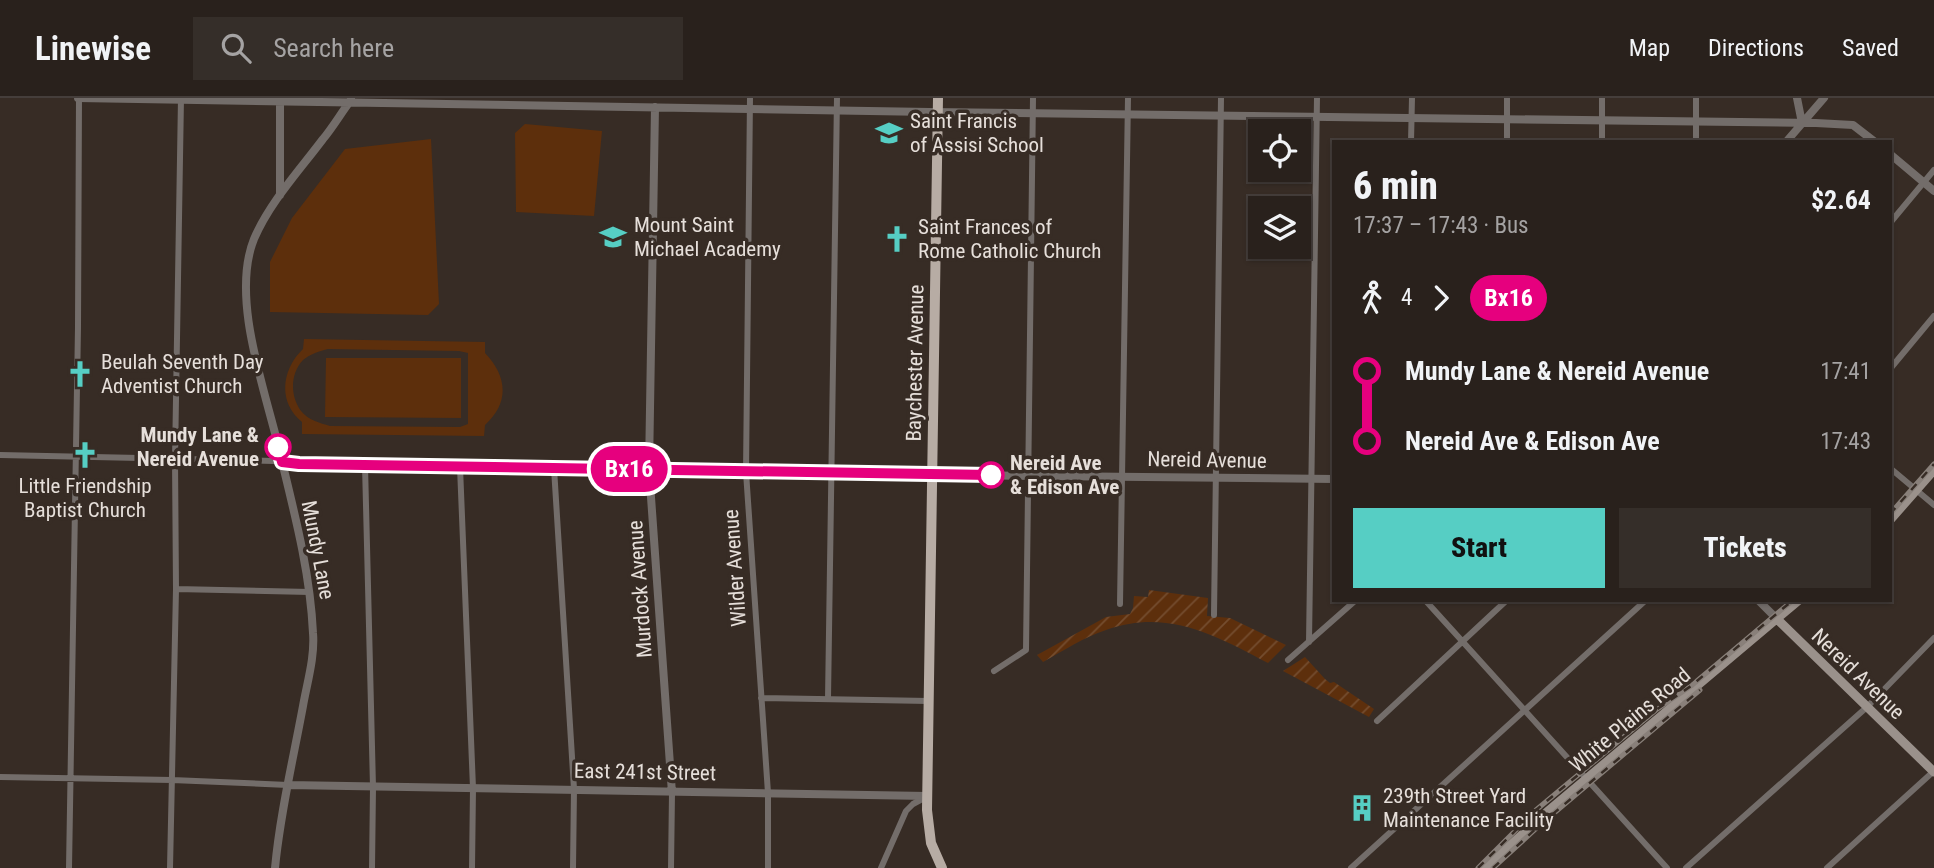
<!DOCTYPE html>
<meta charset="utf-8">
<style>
:root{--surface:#29211c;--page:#352e29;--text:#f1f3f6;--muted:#a5a3a3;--line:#453e3b;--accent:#56cec4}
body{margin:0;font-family:"Roboto Condensed",sans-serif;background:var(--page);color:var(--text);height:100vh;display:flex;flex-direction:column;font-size:26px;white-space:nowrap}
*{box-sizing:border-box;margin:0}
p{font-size:23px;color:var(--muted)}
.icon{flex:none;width:38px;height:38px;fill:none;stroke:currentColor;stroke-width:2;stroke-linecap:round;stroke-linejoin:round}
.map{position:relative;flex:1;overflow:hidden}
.panel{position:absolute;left:1332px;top:42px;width:560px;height:462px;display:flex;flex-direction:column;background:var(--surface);border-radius:0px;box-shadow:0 2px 5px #0004,0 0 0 2px var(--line)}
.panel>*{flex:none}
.badge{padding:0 14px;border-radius:23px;font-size:24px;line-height:46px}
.buttons{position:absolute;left:1248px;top:21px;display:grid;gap:14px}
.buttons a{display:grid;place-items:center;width:63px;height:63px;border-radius:0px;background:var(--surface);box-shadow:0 2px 5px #0004,0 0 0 2px var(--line);font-size:35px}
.map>.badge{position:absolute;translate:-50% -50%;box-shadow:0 0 0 4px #fff}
.legs{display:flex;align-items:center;gap:10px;height:77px;padding:0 21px;font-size:23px}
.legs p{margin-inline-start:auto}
.headline{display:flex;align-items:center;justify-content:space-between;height:119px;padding:0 21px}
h1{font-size:38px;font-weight:800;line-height:52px}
.cta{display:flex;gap:14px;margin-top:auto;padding:14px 21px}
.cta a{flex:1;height:80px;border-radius:0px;background:var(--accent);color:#111;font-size:28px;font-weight:800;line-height:80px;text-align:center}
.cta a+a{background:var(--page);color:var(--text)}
ul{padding:0 21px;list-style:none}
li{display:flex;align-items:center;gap:24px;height:70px;font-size:26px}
li i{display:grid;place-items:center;width:10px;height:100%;margin:0 9px;background:currentColor}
li i::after{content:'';width:18px;height:18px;margin:-9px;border:5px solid;border-radius:50%;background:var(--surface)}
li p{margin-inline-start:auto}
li:first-child i{background:linear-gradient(#0000 50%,currentColor 0)}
li:last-child i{background:linear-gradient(currentColor 50%,#0000 0)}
header{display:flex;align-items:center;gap:42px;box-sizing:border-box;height:98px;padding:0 35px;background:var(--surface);border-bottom:2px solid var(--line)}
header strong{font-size:33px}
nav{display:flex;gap:38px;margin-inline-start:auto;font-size:24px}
.search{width:490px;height:63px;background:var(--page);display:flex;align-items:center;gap:18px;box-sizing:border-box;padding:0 24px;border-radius:0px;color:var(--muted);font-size:26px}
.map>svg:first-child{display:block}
.garden{fill:url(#garden-furrows)}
.pitch{fill:#5d2f0c;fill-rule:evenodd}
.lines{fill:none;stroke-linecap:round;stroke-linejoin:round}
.minor{stroke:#736d6a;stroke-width:6}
.tertiary{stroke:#736d6a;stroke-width:8}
.secondary{stroke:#9a918b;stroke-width:9}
.primary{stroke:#b7aca4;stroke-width:10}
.rail-casing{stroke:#89807a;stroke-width:5}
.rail{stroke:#372c25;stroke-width:2.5;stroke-dasharray:8;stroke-linecap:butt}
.line-1-casing{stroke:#fff;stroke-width:16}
.line-1{stroke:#e6007e;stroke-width:10}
.stop-1-dot{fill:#fff;stroke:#e6007e;stroke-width:3.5}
.labels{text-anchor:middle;stroke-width:7;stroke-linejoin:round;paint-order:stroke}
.poi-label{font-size:21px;fill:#e6dfda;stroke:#372c25;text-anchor:start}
.street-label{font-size:21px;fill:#e6dfda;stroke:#372c25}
.stop-label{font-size:21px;font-weight:bold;fill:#e6dfda;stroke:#372c25;text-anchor:end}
</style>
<header>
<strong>Linewise</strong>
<div class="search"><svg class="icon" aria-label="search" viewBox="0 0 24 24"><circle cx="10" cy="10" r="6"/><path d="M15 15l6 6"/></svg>Search here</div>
<nav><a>Map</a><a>Directions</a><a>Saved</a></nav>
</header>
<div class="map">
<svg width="1934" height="770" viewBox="0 0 1934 770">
<defs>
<pattern id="garden-furrows" width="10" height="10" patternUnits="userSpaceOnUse" patternTransform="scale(1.75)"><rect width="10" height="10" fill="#5d2f0c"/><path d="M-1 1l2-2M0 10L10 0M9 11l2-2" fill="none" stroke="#744d2f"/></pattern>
</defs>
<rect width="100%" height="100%" fill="#372c25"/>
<path class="garden" d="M1149 492 1208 500 1207 518 1230 520 1286 547 1268 565C1215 537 1167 510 1106 532 1084 539 1063 553 1043 564L1037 557 1106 519 1130 516 1133 510 1134 498 1148 499Z
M1305 559 1325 581 1330 585 1334 584 1374 611 1369 619 1283 573Z"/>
<path class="pitch" d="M525 26 602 33 594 118 516 114 515 35Z
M431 41 439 206 428 217 270 214V164L292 120 345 51Z
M304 241 485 244V255C507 278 510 304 485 327L484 338 302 336V324C277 304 282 271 303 251ZM328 251 459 253 468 255V326L460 329 330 328C320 325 308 322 301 313 290 298 290 276 303 262 310 256 320 253 328 251Z
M326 260H461V320L325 319Z"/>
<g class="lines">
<path class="minor" d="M750 0 746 374 768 695V770
M1411 44 1412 0
M1507 44V0
M1602 44V0
M1696 44V0
M1890 125 1934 72
M1890 271 1934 218
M0 357 274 363 282 364
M365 367 373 689 372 770
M460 369 473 690 472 770
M554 370 574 691 573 770
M1890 370 1934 407
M176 491 310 494
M1425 502 1667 770
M1120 506 1128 0
M1214 517 1221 0
M1309 544 1317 0
M1288 562 1356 502
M994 573 1026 552 1033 0
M761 600 929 603
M828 601 837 0
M1377 623 1507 502
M0 679 172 682 288 687
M69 770 78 229 79 0
M170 770 176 491 175 361 181 0
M671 770 672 695
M881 770 906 713 913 706 926 699
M1351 770 1646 502
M1686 770 1867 609 1934 540
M1827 770 1934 673"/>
<path class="tertiary" d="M78 0 930 14 1816 25 1853 27 1875 44
M1797 0 1802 25
M655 9 649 371 672 695
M1786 44 1824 0
M1890 56 1934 93
M280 97V3
M282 364 299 366 954 377 1334 381
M1758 502 1777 521
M288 687 928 698
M275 770C280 716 293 662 303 608 307 585 315 559 313 535 310 470 292 406 277 343 263 286 231 198 254 141 270 104 299 73 323 41 333 29 341 15 351 2"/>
<path class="secondary" d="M1890 422 1934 372
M1777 521 1934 674
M1485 770 1547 714 1799 502"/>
<path class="primary" d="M938 0 927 712 931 745 942 770"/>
<defs>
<path id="rail" d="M1890 416 1934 366
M1478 770 1536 712 1656 612 1691 588 1793 502
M1493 770 1541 726 1700 592"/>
</defs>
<use href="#rail" class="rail-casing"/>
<use href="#rail" class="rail"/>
</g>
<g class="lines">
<defs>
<path id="line-1" d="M278 349 282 364 299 366 991 377"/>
</defs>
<use href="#line-1" class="line-1-casing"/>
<use href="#line-1" class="line-1"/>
</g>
<defs>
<symbol id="school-bare" viewBox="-9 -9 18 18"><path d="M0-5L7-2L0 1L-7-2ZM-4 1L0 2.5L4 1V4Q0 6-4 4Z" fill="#56cec4" stroke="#372c25" stroke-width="2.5" paint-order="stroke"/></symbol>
<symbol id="church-bare" viewBox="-9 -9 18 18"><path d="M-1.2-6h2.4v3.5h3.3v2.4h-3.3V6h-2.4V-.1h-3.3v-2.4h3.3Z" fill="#56cec4" stroke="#372c25" stroke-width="2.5" paint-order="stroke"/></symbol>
<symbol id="building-bare" viewBox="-9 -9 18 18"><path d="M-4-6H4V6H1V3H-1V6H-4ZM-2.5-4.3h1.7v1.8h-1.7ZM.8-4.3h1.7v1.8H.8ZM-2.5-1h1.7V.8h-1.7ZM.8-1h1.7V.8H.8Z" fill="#56cec4" stroke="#372c25" stroke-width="2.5" paint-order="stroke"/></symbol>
</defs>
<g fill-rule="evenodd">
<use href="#school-bare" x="870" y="16" width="38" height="38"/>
<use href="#school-bare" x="594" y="120" width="38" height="38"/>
<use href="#church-bare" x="878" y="122" width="38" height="38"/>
<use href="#church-bare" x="61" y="257" width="38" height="38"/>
<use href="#church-bare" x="66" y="338" width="38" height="38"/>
<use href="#building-bare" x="1343" y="691" width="38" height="38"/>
</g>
<g class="stop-1-dot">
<circle cx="278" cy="349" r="12"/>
<circle cx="991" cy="377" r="12"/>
</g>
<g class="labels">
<g class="poi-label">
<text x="910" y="30">Saint Francis<tspan x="910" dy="24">of Assisi School</tspan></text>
<text x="634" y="134">Mount Saint<tspan x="634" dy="24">Michael Academy</tspan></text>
<text x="918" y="136">Saint Frances of<tspan x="918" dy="24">Rome Catholic Church</tspan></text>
<text x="101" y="271">Beulah Seventh Day<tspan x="101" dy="24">Adventist Church</tspan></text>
<text x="85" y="395" text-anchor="middle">Little Friendship<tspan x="85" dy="24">Baptist Church</tspan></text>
<text x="1383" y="705">239th Street Yard<tspan x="1383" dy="24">Maintenance Facility</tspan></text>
</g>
<g class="street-label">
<text transform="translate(915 265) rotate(-89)" y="7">Baychester Avenue</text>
<text transform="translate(1207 362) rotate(1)" y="7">Nereid Avenue</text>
<text transform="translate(318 452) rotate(79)" y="7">Mundy Lane</text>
<text transform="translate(735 470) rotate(-94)" y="7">Wilder Avenue</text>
<text transform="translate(640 491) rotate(-94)" y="7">Murdock Avenue</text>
<text transform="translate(1858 576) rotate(44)" y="7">Nereid Avenue</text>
<text transform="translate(1630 622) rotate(-40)" y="7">White Plains Road</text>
<text transform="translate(645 674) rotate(1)" y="7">East 241st Street</text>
</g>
<g class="stop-label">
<text x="259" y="344">Mundy Lane &amp;<tspan x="259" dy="24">Nereid Avenue</tspan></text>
<text x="1010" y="372" text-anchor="start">Nereid Ave<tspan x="1010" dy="24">&amp; Edison Ave</tspan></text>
</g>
</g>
</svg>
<div class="buttons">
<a><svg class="icon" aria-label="locate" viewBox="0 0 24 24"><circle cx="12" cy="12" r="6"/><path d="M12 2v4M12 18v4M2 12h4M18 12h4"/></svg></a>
<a><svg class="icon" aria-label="layers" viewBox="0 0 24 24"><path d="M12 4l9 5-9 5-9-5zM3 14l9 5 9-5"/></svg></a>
</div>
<b class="badge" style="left:629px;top:371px;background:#e6007e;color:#fff">Bx16</b>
<section class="panel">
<div class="headline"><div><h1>6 min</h1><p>17:37 – 17:43 · Bus</p></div><b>$2.64</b></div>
<div class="legs"><svg class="icon" aria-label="walk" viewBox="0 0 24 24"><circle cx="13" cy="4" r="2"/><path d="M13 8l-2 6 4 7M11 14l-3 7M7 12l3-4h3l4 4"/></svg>4<svg class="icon" aria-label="forward" viewBox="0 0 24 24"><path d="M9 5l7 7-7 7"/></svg><b class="badge" style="background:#e6007e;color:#fff">Bx16</b></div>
<ul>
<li><i style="color:#e6007e"></i><b>Mundy Lane &amp; Nereid Avenue</b><p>17:41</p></li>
<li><i style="color:#e6007e"></i><b>Nereid Ave &amp; Edison Ave</b><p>17:43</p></li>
</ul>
<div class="cta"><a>Start</a><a>Tickets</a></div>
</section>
</div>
